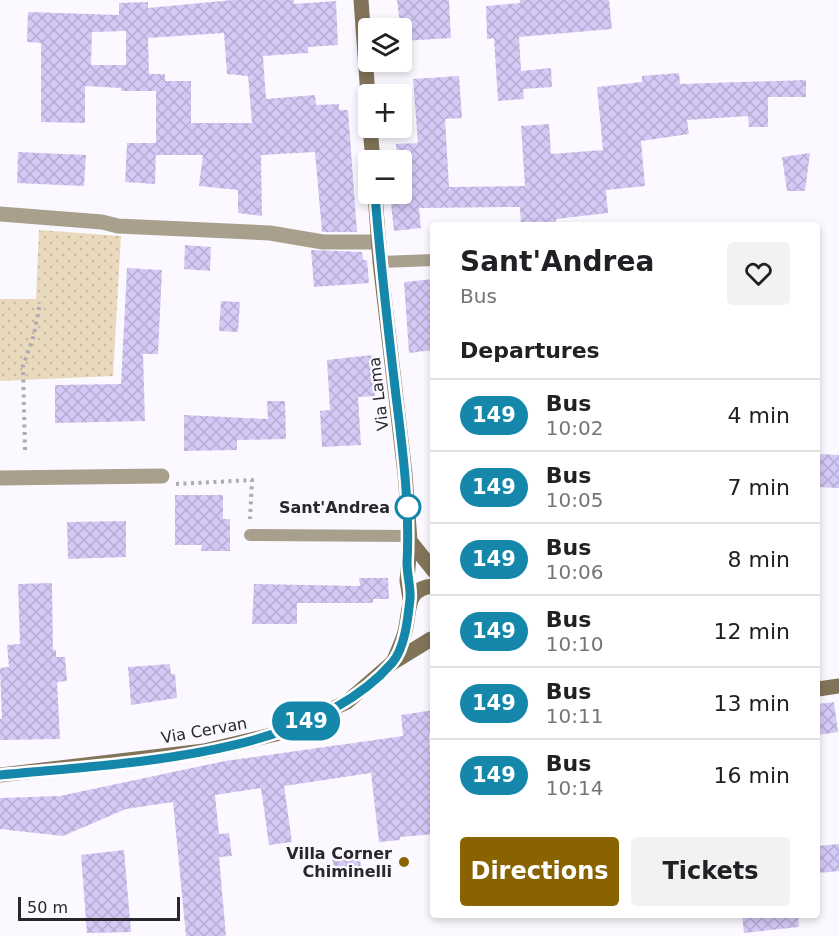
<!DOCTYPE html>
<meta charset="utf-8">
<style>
:root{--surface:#fff;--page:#f2f2f2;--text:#202124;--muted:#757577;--line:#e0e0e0;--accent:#886300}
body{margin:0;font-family:"DejaVu Sans",sans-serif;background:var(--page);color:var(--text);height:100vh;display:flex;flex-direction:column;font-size:22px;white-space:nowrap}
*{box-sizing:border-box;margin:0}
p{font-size:20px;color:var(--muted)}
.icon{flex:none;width:33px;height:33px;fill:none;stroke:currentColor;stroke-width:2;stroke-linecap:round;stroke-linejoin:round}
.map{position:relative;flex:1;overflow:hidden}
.panel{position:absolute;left:430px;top:222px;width:390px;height:696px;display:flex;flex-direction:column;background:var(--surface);border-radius:6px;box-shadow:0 3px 9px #0003}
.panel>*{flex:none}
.badge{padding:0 12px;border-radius:20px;font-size:21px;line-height:39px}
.fabs{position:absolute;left:358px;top:18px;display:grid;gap:12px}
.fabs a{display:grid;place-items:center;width:54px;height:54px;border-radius:6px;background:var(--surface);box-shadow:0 3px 9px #0003;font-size:30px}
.scale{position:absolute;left:18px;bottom:15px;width:162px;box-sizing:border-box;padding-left:6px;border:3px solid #28272c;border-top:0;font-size:16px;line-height:21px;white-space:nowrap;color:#28272c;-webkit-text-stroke:4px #fbf9ff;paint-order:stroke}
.map>.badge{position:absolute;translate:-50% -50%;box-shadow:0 0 0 3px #fff}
h2{padding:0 30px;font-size:22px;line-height:54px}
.round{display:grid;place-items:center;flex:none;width:63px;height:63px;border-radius:6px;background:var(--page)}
.summary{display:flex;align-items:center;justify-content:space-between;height:102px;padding:0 30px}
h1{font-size:28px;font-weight:600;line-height:45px}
.cta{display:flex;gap:12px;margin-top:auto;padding:12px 30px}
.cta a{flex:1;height:69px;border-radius:6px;background:var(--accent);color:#fff;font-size:24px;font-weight:600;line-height:69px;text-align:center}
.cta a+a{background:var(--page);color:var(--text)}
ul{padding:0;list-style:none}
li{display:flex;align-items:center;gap:18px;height:72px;padding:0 30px;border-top:2px solid var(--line)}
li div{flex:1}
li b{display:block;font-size:22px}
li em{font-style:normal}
li .badge{min-width:66px;font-weight:700;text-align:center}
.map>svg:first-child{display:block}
.green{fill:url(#green-dots)}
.building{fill:url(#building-cross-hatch);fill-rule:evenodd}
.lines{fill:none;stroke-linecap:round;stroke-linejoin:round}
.path{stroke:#adabb1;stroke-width:4;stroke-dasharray:3 4.5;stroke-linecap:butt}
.lane{stroke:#a99f8d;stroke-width:12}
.street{stroke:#a99f8d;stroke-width:15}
.secondary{stroke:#827459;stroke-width:15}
.line-casing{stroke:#fff;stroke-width:14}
.line{stroke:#1587aa;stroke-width:9}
.stop-dot{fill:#fff;stroke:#1587aa;stroke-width:3}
.poi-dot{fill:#886300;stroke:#fbf9ff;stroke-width:2}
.labels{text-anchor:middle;stroke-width:4.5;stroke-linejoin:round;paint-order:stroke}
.street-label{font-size:16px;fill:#28272c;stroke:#fbf9ff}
.stop-label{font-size:16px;font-weight:bold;fill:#28272c;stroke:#fbf9ff;text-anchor:end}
.poi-label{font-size:16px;font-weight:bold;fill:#28272c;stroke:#fbf9ff;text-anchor:end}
</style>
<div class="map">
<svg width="839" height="936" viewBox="0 0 839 936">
<defs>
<pattern id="green-dots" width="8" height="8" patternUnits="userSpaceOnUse" patternTransform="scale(1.5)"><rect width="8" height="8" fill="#eadabd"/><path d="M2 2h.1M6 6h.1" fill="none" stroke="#c9bba3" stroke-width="1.8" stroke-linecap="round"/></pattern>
<pattern id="building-cross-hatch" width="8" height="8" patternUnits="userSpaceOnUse" patternTransform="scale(1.5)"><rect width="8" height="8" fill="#d4c8f5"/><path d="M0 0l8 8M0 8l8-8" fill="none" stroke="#b6acd2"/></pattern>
</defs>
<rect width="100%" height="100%" fill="#fbf9ff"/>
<path class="green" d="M39 230 121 236 113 376 0 381V299H36Z"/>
<path class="building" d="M233 0H294V4L336 1 338 45 308 47V53L263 56 266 99 315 95 316 105 339 104V110H348L357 232H322L315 152 261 155 262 216 238 213V190L199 186 203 155H156V150L155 184 125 182 127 143H156V91H121V88L85 86V123L41 122V43L27 42 28 12 119 15V3L148 2V8ZM126 31V65H91L92 32ZM224 33 227 74 248 76 252 123H191V81H165V74H149L148 38Z
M397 0H449L451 38 402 41Z
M520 0H609L612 29 519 37 521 71 551 68 552 87 523 89 524 99 498 101 494 38 487 39 486 6 520 3Z
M679 73 680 84 806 80V97H768V127H749L748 116 687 120 689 134 641 141 645 186 606 190 608 213 556 219V225H521L520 207 419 208 421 228 394 231 390 194H402V160H397L396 144 418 143 413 79 459 76 462 118 445 119 449 187 525 186 521 126 549 124 551 154 603 150 597 87 642 82V76Z
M18 152 86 155 84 186 17 183Z
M810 153 805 191H787L782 157Z
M185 245 211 247 210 271 184 269Z
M311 250 362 252 363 260H367L369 283 314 287Z
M127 268 162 270 158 354H143L145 421 55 423V385L121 384Z
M434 279V350L409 353 404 282Z
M221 301 240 302 238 332 219 331Z
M372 355 375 396 358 397 361 445 322 447 320 411 330 410 327 360Z
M267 401H285L286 439 237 440V450L184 451V415L268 419Z
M818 454 839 455V488L818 487Z
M175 495H223V519H230V551H201L202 545H175Z
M126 521V557L68 559 67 522Z
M359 578H388L389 599H373V603H297V624H252L254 584 360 586Z
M52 583 53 650H56V657H65L67 681 57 682 60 739 0 740V719H2L0 668 9 667 7 645 20 644 18 584Z
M170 664 171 674H175L177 698 131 705 128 667Z
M834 702 838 732 818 735V704Z
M434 710V733L429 734 434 834 400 837V840L379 842 371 773 284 786 292 842 269 845 261 788 215 795 219 834 229 833 232 856 219 857 226 936H186L173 802 126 809 63 836 0 829V798L60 796 225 761 403 736 401 715Z
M839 844V871L818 873V846Z
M124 850 131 932 87 933 81 855Z
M359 852 362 875 335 879 332 856Z
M742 915H798L799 927 744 933Z"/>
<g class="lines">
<path class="path" d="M25 450 23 366 34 335 40 302
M176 484 252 480 250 519"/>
<path class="lane" d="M380 262 434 260
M250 535 409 536"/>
<path class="street" d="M0 214 102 222 118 226 270 233 323 242H379
M0 478 162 476"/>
<path class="secondary" d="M361 0 369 110
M370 128 373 160
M375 194 380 262 405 474 410 541 407 581 410 599
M410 541 434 571
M393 662C397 653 401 644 404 635 411 614 403 588 434 586
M818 689 839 686
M0 775 204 751 280 733 347 702 392 663 431 639"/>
</g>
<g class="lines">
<defs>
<path id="line" d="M0 775C119 763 308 759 392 663 405 648 408 618 410 599 411 588 407 575 407 563 410 507 403 452 396 396 388 329 380 261 375 194"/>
</defs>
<use href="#line" class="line-casing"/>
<use href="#line" class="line"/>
</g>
<circle class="stop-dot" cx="408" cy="507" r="12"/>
<circle class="poi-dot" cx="404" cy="862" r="6"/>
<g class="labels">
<g class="street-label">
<text transform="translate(378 394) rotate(-97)" y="6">Via Lama</text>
<text transform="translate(204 730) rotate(-10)" y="6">Via Cervan</text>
</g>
<g class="stop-label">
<text x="390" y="513">Sant'Andrea</text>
</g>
<g class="poi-label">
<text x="392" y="859">Villa Corner<tspan x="392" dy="18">Chiminelli</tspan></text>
</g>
</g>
</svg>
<div class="fabs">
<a><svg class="icon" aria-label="layers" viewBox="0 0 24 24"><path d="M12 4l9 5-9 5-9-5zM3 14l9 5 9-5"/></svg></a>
<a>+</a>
<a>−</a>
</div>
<div class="scale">50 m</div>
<b class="badge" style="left:306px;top:721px;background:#1587aa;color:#fff">149</b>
<section class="panel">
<div class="summary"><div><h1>Sant'Andrea</h1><p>Bus</p></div><a class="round"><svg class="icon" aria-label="heart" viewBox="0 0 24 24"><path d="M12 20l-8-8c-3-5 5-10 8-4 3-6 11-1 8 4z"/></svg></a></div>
<h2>Departures</h2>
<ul>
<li><span class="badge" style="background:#1587aa;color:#fff">149</span><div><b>Bus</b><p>10:02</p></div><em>4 min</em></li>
<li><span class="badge" style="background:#1587aa;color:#fff">149</span><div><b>Bus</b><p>10:05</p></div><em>7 min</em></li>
<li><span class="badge" style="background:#1587aa;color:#fff">149</span><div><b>Bus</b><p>10:06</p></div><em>8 min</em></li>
<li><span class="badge" style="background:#1587aa;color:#fff">149</span><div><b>Bus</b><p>10:10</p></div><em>12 min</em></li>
<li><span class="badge" style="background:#1587aa;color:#fff">149</span><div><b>Bus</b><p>10:11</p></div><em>13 min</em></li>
<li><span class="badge" style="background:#1587aa;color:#fff">149</span><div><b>Bus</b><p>10:14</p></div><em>16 min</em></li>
</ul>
<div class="cta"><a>Directions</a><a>Tickets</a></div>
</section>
</div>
